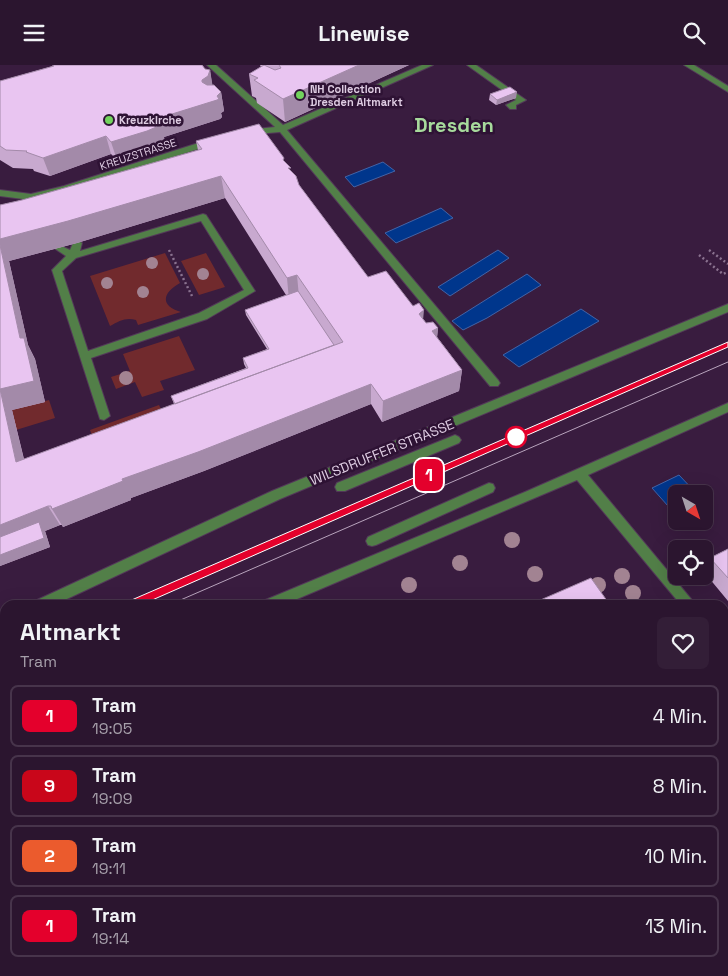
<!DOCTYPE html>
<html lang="de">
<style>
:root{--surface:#2b152f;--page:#331e37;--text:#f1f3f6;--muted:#a69faa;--line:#47344b}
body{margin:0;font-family:"Space Grotesk",sans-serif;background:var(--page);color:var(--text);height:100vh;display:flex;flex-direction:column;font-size:19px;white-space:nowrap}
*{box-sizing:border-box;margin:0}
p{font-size:16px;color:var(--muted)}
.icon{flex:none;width:28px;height:28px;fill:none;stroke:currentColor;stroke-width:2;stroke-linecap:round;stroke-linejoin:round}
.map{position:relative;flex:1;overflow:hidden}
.sheet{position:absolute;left:0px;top:535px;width:729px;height:376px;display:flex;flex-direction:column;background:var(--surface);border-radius:15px 15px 0 0;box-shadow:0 5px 20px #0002,0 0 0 1px var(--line)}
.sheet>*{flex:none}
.badge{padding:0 10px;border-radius:8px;font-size:18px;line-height:32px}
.needle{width:32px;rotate:141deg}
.buttons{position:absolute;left:668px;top:420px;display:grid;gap:10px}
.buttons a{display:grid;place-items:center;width:45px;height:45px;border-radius:8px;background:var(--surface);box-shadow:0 5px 20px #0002,0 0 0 1px var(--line);font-size:25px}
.map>.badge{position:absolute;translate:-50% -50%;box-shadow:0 0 0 2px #fff}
.round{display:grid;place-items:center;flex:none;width:52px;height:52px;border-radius:8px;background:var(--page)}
.overview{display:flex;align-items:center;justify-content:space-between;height:85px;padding:0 20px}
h1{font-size:24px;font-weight:600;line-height:38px}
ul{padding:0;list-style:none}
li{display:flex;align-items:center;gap:15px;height:62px;margin:0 10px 8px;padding:0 10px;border:2px solid var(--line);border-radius:8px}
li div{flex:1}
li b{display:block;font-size:19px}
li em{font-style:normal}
li .badge{min-width:55px;font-weight:700;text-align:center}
header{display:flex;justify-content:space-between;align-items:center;height:65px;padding:0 20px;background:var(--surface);font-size:22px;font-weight:600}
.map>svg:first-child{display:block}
.green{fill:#712a2d}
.water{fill:#00368c;stroke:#4363a6}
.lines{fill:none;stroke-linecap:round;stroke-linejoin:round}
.minor-casing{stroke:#533859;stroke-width:2}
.path-far1{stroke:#8a728f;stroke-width:2.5;stroke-dasharray:2 2.5;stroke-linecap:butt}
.path{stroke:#8a728f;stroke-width:4;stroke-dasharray:3 4.5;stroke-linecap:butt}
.minor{fill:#527f48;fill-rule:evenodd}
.tram{stroke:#b8a4bd;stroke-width:1}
.tree{fill:#a28392}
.wall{fill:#c8a9cf;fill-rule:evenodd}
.shaded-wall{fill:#a38aa9}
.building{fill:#e9c5f1;stroke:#a38aa9}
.line{fill:#e4002c;stroke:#fff}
.poi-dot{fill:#72d25d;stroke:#2e1234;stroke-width:2}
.stop-dot{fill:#fff;stroke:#e4002c;stroke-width:2.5}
.labels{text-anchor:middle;stroke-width:5;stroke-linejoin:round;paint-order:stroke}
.far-poi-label{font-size:11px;font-weight:bold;fill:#decce2;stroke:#2e1234;text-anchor:start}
.far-street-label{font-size:11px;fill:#decce2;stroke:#2e1234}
.street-label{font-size:14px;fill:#decce2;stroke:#2e1234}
.far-town-label{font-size:20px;font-weight:bold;fill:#a7da9c;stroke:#2e1234}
</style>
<header><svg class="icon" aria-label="menu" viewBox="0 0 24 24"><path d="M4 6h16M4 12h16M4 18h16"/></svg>Linewise<svg class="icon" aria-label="search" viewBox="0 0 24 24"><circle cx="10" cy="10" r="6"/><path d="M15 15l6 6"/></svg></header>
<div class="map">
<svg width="728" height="911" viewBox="0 0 728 911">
<rect width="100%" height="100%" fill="#391c3f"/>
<path class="green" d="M165 188 180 218C162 228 160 241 181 247L138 260 136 255C126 252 119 256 110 261L90 211Z
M206 188 225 222 199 230 181 196Z
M179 271 195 305 160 316 164 325 142 332 135 317 116 324 111 312 130 306 123 289Z
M49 335 55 353 16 365 12 345Z
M159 340 165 352 95 378 90 365Z"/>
<path class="water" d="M383 97 395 106 354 122 345 112Z
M441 143 453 153 396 178 385 168Z
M498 185 509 193 450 231 438 222Z
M527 209 541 220 487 253 463 265 452 256Z
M581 244 599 256 519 302 503 290Z
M679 410 697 429H676V450L652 423Z"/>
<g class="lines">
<defs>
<path id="minor" d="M207 0H216L283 60 422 0H433L287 65 498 315 500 318 498 321H490L280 67 244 70V66L247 65 275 62Z
M467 0H476L526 35 516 40V44H510L506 40 516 35Z
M684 0H694L728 21V27Z
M214 73 217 74V78L70 125 31 135 0 131V125L31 129 64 121Z
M203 149 206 150 255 226 207 254 91 293 110 351 104 355 100 354 52 205 66 191 54 183 59 180 70 185 74 176 77 175 82 178 80 186ZM201 156 244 225 199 248 88 286 62 206 76 193Z
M728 239V247L280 434 54 540H33L35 536 272 426Z
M728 338V347L588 410 696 540H681L577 415 283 540H261L263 536 525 427Z
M455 370 459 372 461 375 459 378 345 426H337L335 422 337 418Z
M489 418 493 419 495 423 493 427 376 480 372 481 368 480 366 476 368 472Z
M5 550V563L0 565V552Z
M724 575 728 576V592L724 591Z
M5 645V659L0 661V647Z
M728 894V911H713L715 906H724V895Z
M84 906H101L102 911H84Z
M131 906H158L156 911H129Z
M566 906H584L586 911H568Z"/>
</defs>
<use href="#minor" class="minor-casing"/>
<path class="path-far1" d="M169 185 192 231
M709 185 728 199
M699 190 723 209 728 207"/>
<path class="path" d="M219 906 222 911
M194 911 196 906"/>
<use href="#minor" class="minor"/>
<path class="tram" d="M131 540 728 280
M169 540 728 297
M0 595 5 593
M0 613 5 611"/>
</g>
<g class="tree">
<circle cx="152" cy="198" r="6"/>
<circle cx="203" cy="209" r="6"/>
<circle cx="107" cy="218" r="6"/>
<circle cx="143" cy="227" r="6"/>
<circle cx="126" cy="313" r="7"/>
<circle cx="512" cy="475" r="8"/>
<circle cx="460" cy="498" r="8"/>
<circle cx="535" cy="509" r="8"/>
<circle cx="622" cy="511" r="8"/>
<circle cx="409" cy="520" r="8"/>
<circle cx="598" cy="520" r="8"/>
<circle cx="633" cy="528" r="8"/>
</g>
<path class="wall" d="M52 0H202L205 4 210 5 212 20 221 27 224 46 221 48 222 52 220 54 164 72 165 79 152 84 117 95 111 89 50 111 34 106 33 104 13 103 0 95V16L53 1Z
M260 0H409L285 57 257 38 256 33 252 31 249 9 261 2Z
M490 29 516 33 496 40 489 35Z
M196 76 285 97 299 120 368 212 424 255 426 258 438 263 437 272 462 305 459 326 382 357 371 339 204 406 131 433V435L63 462 62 460H60L45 466 50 482 0 501V140L22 135 198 85ZM225 133 286 230 245 245 246 250 267 284 243 293 244 299 246 303 171 331 174 339 24 394 12 345 45 337 35 294 28 280 9 196 77 178Z
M728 484V536L704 507V502L710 493Z
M469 906H561L565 911H472Z
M596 906H698L694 911H599Z"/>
<path class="shaded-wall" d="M359 0H409L285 57 283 34Z
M210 5 213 23 205 33 202 15Z
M221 27 224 46 221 48 222 52 220 54 164 72 165 79 152 84 117 95 111 77 156 54 217 31Z
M517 27 516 33 496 40 497 35Z
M106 71 111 89 50 111 43 93Z
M221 111 225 133 77 178 9 196 28 280 35 294 45 337 12 345 29 416 16 397 0 324 20 273 0 180V174Z
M297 210 299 232 289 235 287 213Z
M424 245 422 266 419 249Z
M438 263 436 284 432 266Z
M462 305 459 326 382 357 383 336Z
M371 319V339L204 406 131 433V435L63 462 52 444 122 414Z
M48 441 60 460 45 466 50 482 0 501V460Z
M0 777 5 779V833L0 810Z
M21 906H37L39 911H22Z"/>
<path class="building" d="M53 0H202L205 4 210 5 208 11 202 15V17L207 20H214L221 27 217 31 219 34 217 35 156 54 161 60 147 66 111 77 106 71 43 93 26 87 27 86 6 85 0 81V16L54 1Z
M264 0 275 5 281 3 279 0H359L283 34 254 15 258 13 249 9Z
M510 22 517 27 497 35 490 29Z
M259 59 284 93 283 95 291 103H288L296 111 299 120 368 212 386 206 413 241 419 238 424 245 419 249 426 258 433 257 438 263 432 266 462 305 383 336 371 319 198 387 122 414 123 416 52 444 51 441H48L0 460V180L20 273H24L34 316 0 324 16 397 343 277 297 210 287 213 221 111 68 156 0 174V140L22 135 202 84 196 76Z
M298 226 334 280 175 339 171 331 248 303 243 293 269 284 245 245Z
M39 457 44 473 0 490V472Z
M728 484V513L710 493Z
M591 513 610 540H529Z
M724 636 728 641V865L724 871Z
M0 810 5 833V906H21L22 911H0Z
M243 906H452L449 911H238Z
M474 906H561L565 911H477Z
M607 906H698L694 911H610Z"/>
<path class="line" d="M728 277V282L134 543 131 545 126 540 127 537Z"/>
<g class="poi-dot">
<circle cx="300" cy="30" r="5"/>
<circle cx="109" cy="55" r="5"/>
</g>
<circle class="stop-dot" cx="516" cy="372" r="10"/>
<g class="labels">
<g class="far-poi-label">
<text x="310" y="28">NH Collection<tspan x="310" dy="13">Dresden Altmarkt</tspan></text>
<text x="119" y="59">Kreuzkirche</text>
</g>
<g class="far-street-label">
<text transform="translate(138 89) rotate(-18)" y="4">KREUZSTRASSE</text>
</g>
<g class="street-label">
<text transform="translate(382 387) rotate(-22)" y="5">WILSDRUFFER STRASSE</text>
</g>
<g class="far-town-label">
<text x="454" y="67">Dresden</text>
</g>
</g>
</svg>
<div class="buttons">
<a><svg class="needle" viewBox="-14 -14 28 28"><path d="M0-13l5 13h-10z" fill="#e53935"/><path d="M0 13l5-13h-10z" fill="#a69faa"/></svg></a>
<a><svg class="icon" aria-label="locate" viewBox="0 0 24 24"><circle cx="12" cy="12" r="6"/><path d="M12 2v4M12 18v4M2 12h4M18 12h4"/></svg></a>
</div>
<b class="badge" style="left:429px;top:410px;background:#e4002c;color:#fff">1</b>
<section class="sheet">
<div class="overview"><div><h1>Altmarkt</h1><p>Tram</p></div><a class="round"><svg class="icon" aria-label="heart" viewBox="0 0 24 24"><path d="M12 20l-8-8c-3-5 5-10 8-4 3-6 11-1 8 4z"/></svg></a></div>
<ul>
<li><span class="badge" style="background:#e4002c;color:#fff">1</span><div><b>Tram</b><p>19:05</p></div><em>4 Min.</em></li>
<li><span class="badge" style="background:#c9061a;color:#fff">9</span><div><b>Tram</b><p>19:09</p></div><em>8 Min.</em></li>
<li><span class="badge" style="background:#eb5b2d;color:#fff">2</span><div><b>Tram</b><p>19:11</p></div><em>10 Min.</em></li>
<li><span class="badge" style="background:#e4002c;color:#fff">1</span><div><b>Tram</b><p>19:14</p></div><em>13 Min.</em></li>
</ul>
</section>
</div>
